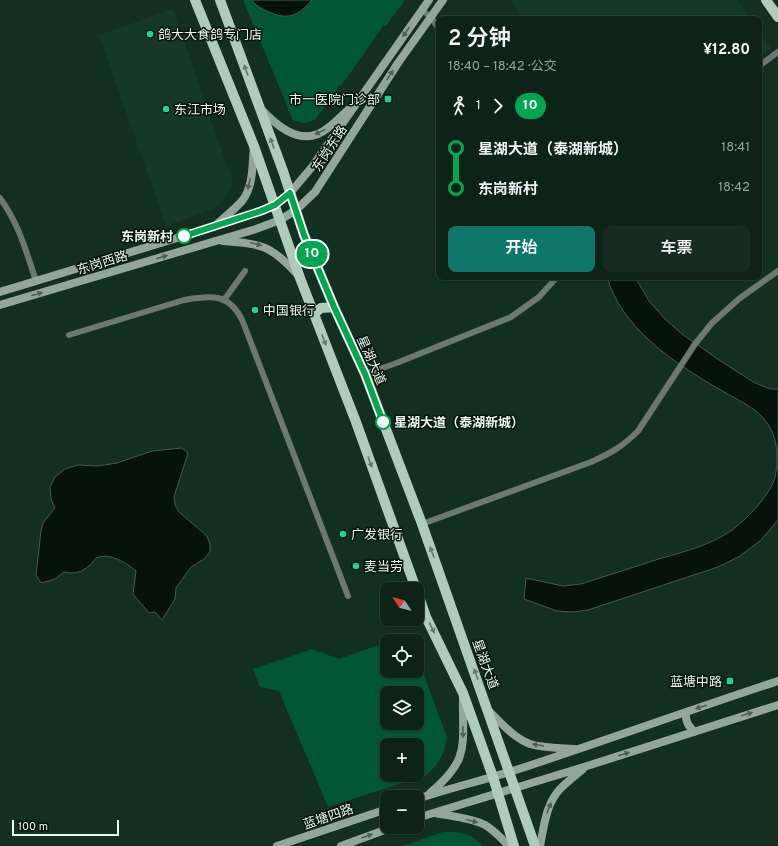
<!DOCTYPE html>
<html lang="zh">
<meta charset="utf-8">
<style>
:root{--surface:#0e2318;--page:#172b21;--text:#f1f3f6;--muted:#9ba4a2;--line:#2e4037;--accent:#0f766e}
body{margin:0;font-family:Overpass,"Noto Sans SC",sans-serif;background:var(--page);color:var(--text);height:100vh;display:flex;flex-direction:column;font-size:15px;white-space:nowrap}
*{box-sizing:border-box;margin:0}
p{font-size:13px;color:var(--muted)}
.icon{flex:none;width:22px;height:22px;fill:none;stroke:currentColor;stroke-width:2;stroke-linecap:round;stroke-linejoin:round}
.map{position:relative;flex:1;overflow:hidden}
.side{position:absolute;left:436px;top:16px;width:326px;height:264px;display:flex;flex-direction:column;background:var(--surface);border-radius:8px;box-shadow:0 1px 3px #0004,0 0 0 1px var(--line)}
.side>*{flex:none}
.badge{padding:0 8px;border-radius:13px;font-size:14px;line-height:26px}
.needle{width:26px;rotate:306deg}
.fabs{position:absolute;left:380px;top:582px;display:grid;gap:8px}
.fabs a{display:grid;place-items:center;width:44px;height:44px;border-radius:8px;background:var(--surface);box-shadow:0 1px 3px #0004,0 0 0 1px var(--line);font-size:20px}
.scale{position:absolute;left:12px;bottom:10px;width:107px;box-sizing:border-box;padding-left:4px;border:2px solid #e7f8ed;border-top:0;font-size:11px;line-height:14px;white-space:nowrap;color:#e7f8ed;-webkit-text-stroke:3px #08140d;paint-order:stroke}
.map>.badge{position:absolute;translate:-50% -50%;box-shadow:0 0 0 2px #fff}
.legs{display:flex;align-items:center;gap:6px;height:44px;padding:0 12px;font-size:13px}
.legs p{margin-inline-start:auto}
.overview{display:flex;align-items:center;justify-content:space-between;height:68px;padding:0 12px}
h1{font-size:22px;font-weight:600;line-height:30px}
.button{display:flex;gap:8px;margin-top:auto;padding:8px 12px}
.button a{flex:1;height:46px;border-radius:8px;background:var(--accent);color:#fff;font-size:16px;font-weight:600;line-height:46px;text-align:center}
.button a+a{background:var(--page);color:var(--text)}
ul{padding:0 12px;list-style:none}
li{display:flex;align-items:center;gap:14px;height:40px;font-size:15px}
li i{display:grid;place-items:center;width:6px;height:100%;margin:0 5px;background:currentColor}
li i::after{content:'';width:10px;height:10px;margin:-5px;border:3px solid;border-radius:50%;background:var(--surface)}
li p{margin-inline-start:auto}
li:first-child i{background:linear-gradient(#0000 50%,currentColor 0)}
li:last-child i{background:linear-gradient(currentColor 50%,#0000 0)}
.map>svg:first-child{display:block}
.built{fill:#153926}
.green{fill:#015633;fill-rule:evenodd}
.water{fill:#06130b;stroke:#4a584f}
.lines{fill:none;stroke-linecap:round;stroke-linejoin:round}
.street{stroke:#6c7971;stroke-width:6}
.secondary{stroke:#92a79a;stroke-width:8}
.primary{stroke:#afcbb9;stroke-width:10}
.oneway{fill:#4d5e54}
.oneway2{fill:#64796c}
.line-1-casing{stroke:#fff;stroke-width:9}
.line-1{stroke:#00a651;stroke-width:6}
.poi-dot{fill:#18d989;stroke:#08140d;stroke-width:1.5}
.stop-1-dot{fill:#fff;stroke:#00a651;stroke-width:2}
.labels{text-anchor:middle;stroke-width:3;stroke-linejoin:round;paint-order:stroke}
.poi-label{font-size:13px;fill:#e7f8ed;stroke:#08140d;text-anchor:start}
.street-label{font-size:13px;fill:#e7f8ed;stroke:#08140d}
.stop-label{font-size:13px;font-weight:bold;fill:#e7f8ed;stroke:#08140d;text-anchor:end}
</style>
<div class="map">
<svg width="778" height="846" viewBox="0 0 778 846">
<rect width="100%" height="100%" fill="#132f20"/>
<path class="built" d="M511 0H737L750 19H522Z
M173 9 233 183 226 198 213 209 166 226 99 35Z
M759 32 771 48 759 57Z"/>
<path class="green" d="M243 0H405L386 26 384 25 341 86 340 85 315 120 304 123 293 120Z
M409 635 412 641H391Z
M387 642V671H417V656L447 737C444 756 439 764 425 776L328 807 279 691 260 687 253 669 312 649 339 659ZM387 693H417V723H387ZM387 745H417V775H387Z
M443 832C459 831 472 834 483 846H402Z"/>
<path class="water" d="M252 0H312C298 16 287 21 267 11 262 9 255 5 252 0Z
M607 277H635L649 301 665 319 682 334 722 362 755 383 770 389H778V520L761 540 740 556 718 567 588 610 573 612 557 611 524 599 526 578 563 586 581 584C608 575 635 567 662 558 684 552 713 544 732 530 747 519 765 500 773 483 776 476 777 466 777 459 777 439 772 425 756 411 744 402 725 393 712 385 670 360 621 326 607 277Z
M182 448 188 453 174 497 175 505 179 512 207 536 210 544V552L204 559 191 567 176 588 175 599 162 620 155 612 149 613 133 594 136 571C127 563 109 552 96 558 94 560 92 564 90 565 81 573 75 574 64 572L55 579 41 583 36 575 41 531 43 523 55 508 51 499 50 487 55 477 65 469 78 465 98 466 117 463 152 451Z"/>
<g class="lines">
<path class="street" d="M422 10 431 17 439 29
M759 66 778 52
M0 198C19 224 26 251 36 281
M224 300 245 271
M69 335 184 300C211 295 230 293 243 322L348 596
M365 374 394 364 511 317 539 297 557 277
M422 524 591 462C611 453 622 447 638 431L695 344 712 323 740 298 778 271"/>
<path class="secondary" d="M261 109C275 124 296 143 318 134 330 129 339 118 348 110
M217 224C225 217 235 209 242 201 254 186 252 164 254 147
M223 241C262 244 271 245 298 275
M0 292 213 227 261 211 275 205 290 193 312 167 429 0
M0 305 256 229 280 220 296 210 315 192 398 63 443 0
M489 711C501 723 514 738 530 744 543 748 560 748 574 749
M686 712C685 721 688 725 694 732
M430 793C471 759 462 745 463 697
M417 799C453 787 489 779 525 767 609 739 693 709 778 681
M435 813C450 816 472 818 485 825 494 830 502 839 509 846
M417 818 587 766 778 705
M277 846 387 809
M341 846 393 827
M540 846C544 826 546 803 561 788 568 781 576 775 583 769"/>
<path class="primary" d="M195 0 254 146 300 278 356 422 416 589
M220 0 283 171 304 235 334 307 365 374 422 524 535 846
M766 0 778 17
M314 314 321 308 334 307
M417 591 426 617 463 693 493 777 514 846"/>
</g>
<defs><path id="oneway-solid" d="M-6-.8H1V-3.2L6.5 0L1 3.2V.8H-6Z"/></defs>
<g class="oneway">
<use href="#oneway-solid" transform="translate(406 32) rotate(125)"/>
<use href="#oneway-solid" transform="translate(390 75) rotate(-57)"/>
<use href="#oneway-solid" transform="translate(320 132) rotate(154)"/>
<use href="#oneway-solid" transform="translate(249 184) rotate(102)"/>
<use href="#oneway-solid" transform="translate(256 244) rotate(15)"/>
<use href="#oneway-solid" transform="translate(162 257) rotate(-17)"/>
<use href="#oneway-solid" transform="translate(37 294) rotate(-16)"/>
<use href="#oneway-solid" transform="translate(701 707) rotate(162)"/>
<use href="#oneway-solid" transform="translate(747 714) rotate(-18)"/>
<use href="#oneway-solid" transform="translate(463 732) rotate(88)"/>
<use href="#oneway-solid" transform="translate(538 745) rotate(-170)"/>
<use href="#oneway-solid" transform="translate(624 754) rotate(-18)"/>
<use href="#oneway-solid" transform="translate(549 808) rotate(-68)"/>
<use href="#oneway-solid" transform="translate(472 821) rotate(15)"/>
<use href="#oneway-solid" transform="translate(367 836) rotate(-20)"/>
</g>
<g class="oneway2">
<use href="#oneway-solid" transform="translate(246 70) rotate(-110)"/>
<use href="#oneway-solid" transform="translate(272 143) rotate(-110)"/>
<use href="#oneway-solid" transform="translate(324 340) rotate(69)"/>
<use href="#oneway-solid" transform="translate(370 462) rotate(70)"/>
<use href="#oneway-solid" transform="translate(432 552) rotate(-110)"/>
<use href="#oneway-solid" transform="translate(432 628) rotate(64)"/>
<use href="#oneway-solid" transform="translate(476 674) rotate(-110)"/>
</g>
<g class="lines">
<defs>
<path id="line-1" d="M184 236 261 211 275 205 290 193 304 235 334 307 365 374 383 422"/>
</defs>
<use href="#line-1" class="line-1-casing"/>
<use href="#line-1" class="line-1"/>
</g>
<g class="poi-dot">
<circle cx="150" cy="34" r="4"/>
<rect x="384" y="95" width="8" height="8" rx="2"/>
<circle cx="166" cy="109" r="4"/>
<circle cx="255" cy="310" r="4"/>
<circle cx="343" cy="534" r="4"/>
<circle cx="356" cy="566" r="4"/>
<rect x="726" y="677" width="8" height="8" rx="2"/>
</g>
<g class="stop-1-dot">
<circle cx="184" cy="236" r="7"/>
<circle cx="383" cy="422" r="7"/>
</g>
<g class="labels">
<g class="poi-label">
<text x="158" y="39">鸽大大食鸽专门店</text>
<text x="380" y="104" text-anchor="end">市一医院门诊部</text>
<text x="174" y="114">东江市场</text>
<text x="263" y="315">中国银行</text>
<text x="351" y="539">广发银行</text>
<text x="364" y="571">麦当劳</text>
<text x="722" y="686" text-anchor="end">蓝塘中路</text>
</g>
<g class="street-label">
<text transform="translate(329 148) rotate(-57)" y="5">东岗东路</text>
<text transform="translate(102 262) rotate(-17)" y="5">东岗西路</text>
<text transform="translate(372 360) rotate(66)" y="5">星湖大道</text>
<text transform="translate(486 664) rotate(70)" y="5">星湖大道</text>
<text transform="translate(328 816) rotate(-19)" y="5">蓝塘四路</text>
</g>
<g class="stop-label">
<text x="173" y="241">东岗新村</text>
<text x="394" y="427" text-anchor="start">星湖大道（泰湖新城）</text>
</g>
</g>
</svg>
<div class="fabs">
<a><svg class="needle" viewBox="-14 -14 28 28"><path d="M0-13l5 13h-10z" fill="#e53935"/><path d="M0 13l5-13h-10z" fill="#9ba4a2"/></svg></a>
<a><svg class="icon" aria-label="locate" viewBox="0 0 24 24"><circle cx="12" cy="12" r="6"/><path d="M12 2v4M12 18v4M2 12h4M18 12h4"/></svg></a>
<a><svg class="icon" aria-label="layers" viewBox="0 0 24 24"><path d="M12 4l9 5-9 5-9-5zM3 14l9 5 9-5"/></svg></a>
<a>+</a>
<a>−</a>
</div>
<div class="scale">100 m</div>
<b class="badge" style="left:312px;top:254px;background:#00a651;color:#fff">10</b>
<section class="side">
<div class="overview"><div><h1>2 分钟</h1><p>18:40 – 18:42 · 公交</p></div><b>¥12.80</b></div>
<div class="legs"><svg class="icon" aria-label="walk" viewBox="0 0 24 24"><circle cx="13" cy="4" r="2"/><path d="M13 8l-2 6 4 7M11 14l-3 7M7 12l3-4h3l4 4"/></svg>1<svg class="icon" aria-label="forward" viewBox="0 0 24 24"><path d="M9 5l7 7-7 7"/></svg><b class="badge" style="background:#00a651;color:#fff">10</b></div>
<ul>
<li><i style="color:#00a651"></i><b>星湖大道（泰湖新城）</b><p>18:41</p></li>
<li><i style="color:#00a651"></i><b>东岗新村</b><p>18:42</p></li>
</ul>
<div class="button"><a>开始</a><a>车票</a></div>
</section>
</div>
